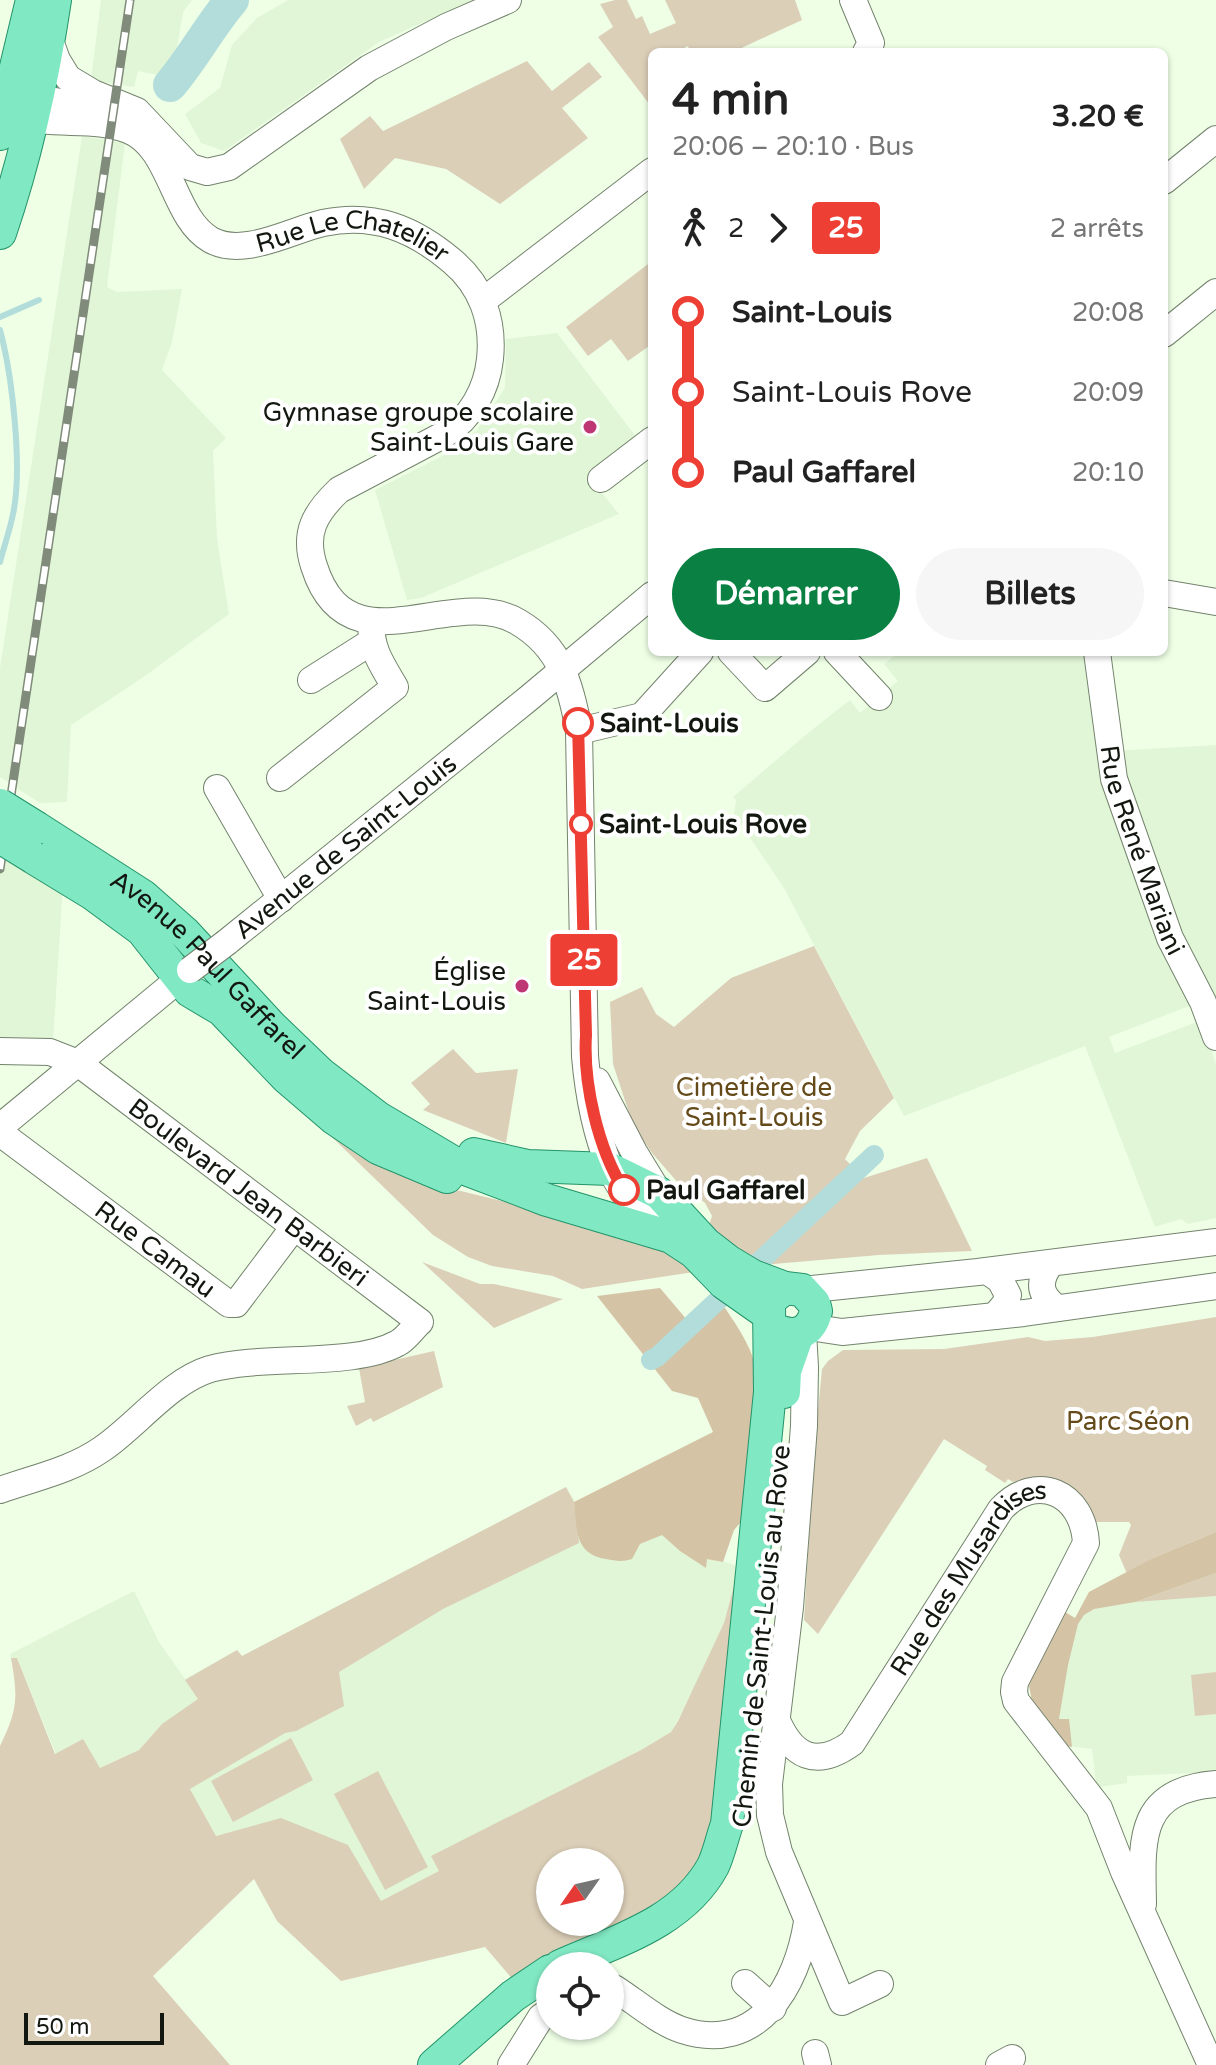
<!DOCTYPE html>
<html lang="fr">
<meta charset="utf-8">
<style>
:root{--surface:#fff;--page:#f6f6f6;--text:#222;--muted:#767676;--accent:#0b8043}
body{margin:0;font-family:"Varela Round",sans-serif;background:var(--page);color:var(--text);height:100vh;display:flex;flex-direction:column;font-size:30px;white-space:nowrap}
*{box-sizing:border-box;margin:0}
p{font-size:26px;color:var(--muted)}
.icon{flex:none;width:44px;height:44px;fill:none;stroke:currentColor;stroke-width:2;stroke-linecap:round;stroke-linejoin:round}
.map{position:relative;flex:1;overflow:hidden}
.details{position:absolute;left:648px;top:48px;width:520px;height:608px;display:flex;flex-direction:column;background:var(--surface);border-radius:12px;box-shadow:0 2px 6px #0004}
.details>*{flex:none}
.badge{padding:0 16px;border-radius:6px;font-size:28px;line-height:52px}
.needle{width:52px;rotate:236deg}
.fabs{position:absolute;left:536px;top:1848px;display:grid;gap:16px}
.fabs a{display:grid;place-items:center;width:88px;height:88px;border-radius:50%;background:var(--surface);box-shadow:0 2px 6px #0004;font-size:40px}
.scale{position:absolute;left:24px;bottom:20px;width:140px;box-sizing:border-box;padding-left:8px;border:4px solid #12170f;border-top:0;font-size:22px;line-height:28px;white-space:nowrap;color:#12170f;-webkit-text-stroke:6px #fff;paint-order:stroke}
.map>.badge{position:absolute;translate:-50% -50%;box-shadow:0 0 0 4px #fff}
.legs{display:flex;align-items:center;gap:12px;height:88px;padding:0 24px;font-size:26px}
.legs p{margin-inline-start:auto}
.head{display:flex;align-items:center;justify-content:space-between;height:136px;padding:0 24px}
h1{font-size:44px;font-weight:700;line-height:60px}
.cta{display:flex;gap:16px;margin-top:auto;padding:16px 24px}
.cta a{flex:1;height:92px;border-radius:48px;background:var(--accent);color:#fff;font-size:32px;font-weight:700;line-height:92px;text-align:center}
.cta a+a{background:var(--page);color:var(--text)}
ul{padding:0 24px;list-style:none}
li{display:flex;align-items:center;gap:28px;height:80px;font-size:30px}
li i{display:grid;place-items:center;width:12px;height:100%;margin:0 10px;background:currentColor}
li i::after{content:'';width:20px;height:20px;margin:-10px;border:6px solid;border-radius:50%;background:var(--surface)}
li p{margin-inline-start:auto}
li:first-child i{background:linear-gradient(#0000 50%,currentColor 0)}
li:last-child i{background:linear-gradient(currentColor 50%,#0000 0)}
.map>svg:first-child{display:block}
.built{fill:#e0f6d6}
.green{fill:#dccfb8;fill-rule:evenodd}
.forest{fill:#d5c3a6}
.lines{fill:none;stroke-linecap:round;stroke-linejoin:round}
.stream{stroke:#b3ddda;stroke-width:6}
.canal{stroke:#b3ddda;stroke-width:20}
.river{stroke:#b3ddda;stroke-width:34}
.minor-casing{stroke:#74836d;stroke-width:28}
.major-casing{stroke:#23946a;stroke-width:34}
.minor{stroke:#fff;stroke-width:26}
.major{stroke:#80e8c3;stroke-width:32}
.rail-casing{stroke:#808b7b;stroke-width:9}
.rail{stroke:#fff;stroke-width:6;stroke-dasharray:18;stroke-linecap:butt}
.minor-bridge-casing{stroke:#74836d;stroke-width:28;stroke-linecap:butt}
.major-bridge-casing{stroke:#23946a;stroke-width:34;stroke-linecap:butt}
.minor-bridge{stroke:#fff;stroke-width:26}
.major-bridge{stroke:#80e8c3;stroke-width:32}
.line-1-casing{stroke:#fff;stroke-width:18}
.line-1{stroke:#ee3f34;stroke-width:12}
.poi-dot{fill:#be3673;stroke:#fff;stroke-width:3}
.stop-1-dot{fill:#fff;stroke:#ee3f34;stroke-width:4}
.labels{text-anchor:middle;stroke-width:8;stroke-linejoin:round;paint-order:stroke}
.street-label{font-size:26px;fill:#12170f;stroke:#fff}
.poi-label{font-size:26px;fill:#12170f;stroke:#fff;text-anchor:end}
.stop-label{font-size:26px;font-weight:bold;fill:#12170f;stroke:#fff;text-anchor:start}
.park-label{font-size:26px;fill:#644a19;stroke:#fff}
</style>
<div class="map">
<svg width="1216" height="2065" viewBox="0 0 1216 2065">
<rect width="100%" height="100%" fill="#eeffe6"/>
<path class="built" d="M101 0H192L183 12 172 78 138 71 134 87 91 80Z
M288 0H473L379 42 224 151 201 143 185 114 220 88 232 45 257 18Z
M82 136 125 143 107 287 117 292 182 289 172 342 162 370 226 438 213 451 217 539 229 614 145 676 71 725 67 802 40 803 0 777V668Z
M557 333 637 438 593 482 619 514 421 598 407 600 375 490 456 449 477 430 505 388 506 339Z
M899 652H1094L1108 776 1197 1003 1109 1037 1115 1053 1202 1020 1216 1065V1218L1188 1224 1181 1219 1155 1227 1085 1046 904 1116 784 888 734 814 736 800 733 797 808 733 850 700 860 713 898 681 884 664Z
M1216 745V1016L1185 947 1113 751Z
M0 846 63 885 53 1041 0 1046Z
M757 1410 740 1523 734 1530 723 1561 739 1567 724 1623 695 1688 671 1732 641 1750 432 1856 440 1871 381 1901 281 1819 216 1836 190 1789 162 1724 139 1750 100 1768 56 1754 17 1658H11L10 1654 134 1591 159 1642 185 1679 237 1650 242 1656 566 1487 575 1502Z
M1216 1532V1772L1127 1776V1783L1099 1787 1096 1782 1092 1749 1068 1746 1033 1706 1065 1612 1075 1618 1089 1592 1153 1558Z"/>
<path class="green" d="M615 0H627L636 19 642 16 650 34 676 23 665 0H795L802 20 733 52H690L688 46 676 52H652L650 105 598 37 613 27 600 4Z
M527 61 552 91 589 62 602 77 562 108 588 138 500 204 446 169 395 158 364 189 340 139 370 116 383 131Z
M652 261V344L628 361 611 339 588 356 566 327Z
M814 946 894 1098 860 1131 845 1159 864 1178 927 1158 972 1251 879 1255 761 1265 708 1228 712 1216 705 1203 699 1198 685 1200 675 1188 679 1184 652 1153 638 1133 629 1113 613 1064 610 1002 642 987 656 1014 674 1027 731 978Z
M453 1049 476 1073 518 1069 506 1143 423 1110 430 1104 411 1083Z
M305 1111 420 1181 579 1220 671 1254 694 1272 582 1289 553 1276 492 1266 468 1257 433 1235Z
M422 1262 480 1284H494L563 1299 494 1328Z
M1216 1317V1532L1153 1558 1127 1574 1119 1555 1131 1525 1129 1522H1096C1080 1486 1051 1470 1013 1482L1008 1479 1005 1483 985 1470 987 1466 944 1439 818 1634 804 1620 814 1452 822 1369 828 1361 843 1350 944 1349 1028 1337 1045 1341 1093 1337Z
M434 1351 443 1387 373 1422 371 1418 356 1426 347 1406 365 1402 359 1368Z
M566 1487 574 1502 579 1543 443 1609 339 1672 344 1706 296 1731 285 1733 190 1789 216 1836 281 1818 348 1845 381 1901 439 1871 431 1856 641 1750 671 1732 678 1721 724 1623 739 1567 708 1852 667 1907 514 1981 485 1947 341 1981 277 1921 254 1879 153 1976 230 2065H0V1746C18 1709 18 1698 11 1658H17L55 1754 83 1739 100 1768 139 1750 162 1724 198 1699 185 1680 237 1650 242 1656ZM550 1862H610V1922H550Z
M1216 1573V1596L1135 1602Z
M1216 1672V1714L1195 1716 1191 1675Z
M291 1738 313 1780 233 1822 211 1781Z
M378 1771 428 1867 385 1890 334 1794Z"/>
<path class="forest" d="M660 1288 693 1327 721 1302C735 1323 750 1343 756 1368 765 1407 747 1482 740 1523L734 1530 723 1562 707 1559 706 1568 680 1551 662 1535 640 1544 632 1559C623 1562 616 1561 606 1559 574 1554 577 1529 574 1502L713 1432 698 1398 672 1391 597 1296Z
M1216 1532V1573L1135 1602 1094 1609 1084 1615 1078 1624 1068 1665 1059 1719H1069L1072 1747 1068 1746 1033 1706 1028 1681 1065 1612 1075 1618 1089 1592 1153 1558Z"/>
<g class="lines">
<path class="stream" d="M0 317 39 300
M0 330C12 374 23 468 13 514 10 530 4 546 0 562"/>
<path class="canal" d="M651 1360 657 1357 874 1155"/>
<path class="river" d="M170 85C193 58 209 27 232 0"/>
<defs>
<g id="minor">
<path d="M853 0 871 43 866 52"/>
<path d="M49 38 57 60 68 78 93 93 137 111 190 167 207 172 229 167 369 68 446 27 508 0"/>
<path d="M20 105 38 98 106 110"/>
<path id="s1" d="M14 114C50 128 93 116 128 130 172 147 172 218 211 240 244 258 291 230 323 223 374 212 414 229 452 261 482 286 494 321 490 359 487 389 471 418 445 434L339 490C315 513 303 533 314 566 348 674 453 583 518 622 561 647 571 686 579 731L585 1056C588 1092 596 1134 610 1168 621 1195 646 1216 668 1234"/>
<path d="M1164 181 1216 139"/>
<path d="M484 300 652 171"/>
<path d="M1164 334 1216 292"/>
<path d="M601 479 652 440"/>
<path d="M1164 593 1216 602"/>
<path d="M731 652 765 688 807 652"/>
<path d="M837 652 879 697"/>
<path id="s2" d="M1097 652 1114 779 1170 938 1203 1002 1216 1037"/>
<path d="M311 680 371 642"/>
<path d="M579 731 642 716 700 652"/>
<path d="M280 778 395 687C381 663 371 650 371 622"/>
<path d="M217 788 281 899"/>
<path id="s3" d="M227 942 529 698 652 595"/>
<path id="s4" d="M0 1051 50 1052 78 1063 420 1322C413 1328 406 1339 398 1343 353 1368 265 1354 210 1369 170 1381 136 1426 102 1449 72 1470 34 1478 0 1490"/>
<path d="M597 1081 634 1152 659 1193"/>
<path d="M0 1127 190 970"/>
<path id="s5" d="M0 1133 229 1304H236L294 1227"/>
<path d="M1051 1263C1038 1281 1038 1294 1057 1308"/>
<path d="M987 1271 1000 1280 1008 1295 1005 1304 995 1316"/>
<path d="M802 1290 978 1272 1216 1242"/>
<path d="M809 1327 842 1332 1024 1313 1216 1286"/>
<path d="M803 1332 805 1367 804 1426 790 1607 769 1784 770 1815 779 1852 842 2002 880 1984"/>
<path id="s6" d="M776 1718C792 1757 816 1769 852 1743L1001 1509C1036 1472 1083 1492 1086 1543L1015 1682 1014 1692 1016 1701 1099 1808 1124 1872 1211 2065"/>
<path d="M1143 1904C1142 1842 1136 1790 1216 1784"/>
<path d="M745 1983 773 2008"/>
<path d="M610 1988H614C635 2001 658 2022 682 2030 758 2055 797 1986 807 1922"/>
<path d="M815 2053 818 2065"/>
<path d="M511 2065 541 2017 550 2011"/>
<path d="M999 2065 1012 2058"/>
</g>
<g id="major">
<path d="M0 134 32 0"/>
<path d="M0 233C26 157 43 80 55 0"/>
<path id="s7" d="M37 828 143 896 185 933 272 1027 321 1074 377 1117 463 1168 547 1200 671 1237 694 1252 724 1283 768 1314"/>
<path d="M34 858 93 894 142 930 190 991 222 1010 286 1077 335 1119 378 1148 447 1177"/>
<path d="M474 1154 528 1166 610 1169 659 1193 706 1244 728 1261 753 1276 785 1288 802 1290 814 1303 816 1311C812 1330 799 1338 781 1332"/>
<path d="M784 1392 785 1371 798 1334"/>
<path d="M560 1966C616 1941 682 1923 713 1866 719 1853 722 1838 727 1824L770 1392 769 1306 772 1298 785 1288"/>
<path d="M434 2065 513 1996 550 1971"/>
</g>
</defs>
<use href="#minor" class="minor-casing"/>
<use href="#major" class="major-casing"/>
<use href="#minor" class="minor"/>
<use href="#major" class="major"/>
<defs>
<path id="rail" d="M0 869 130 0"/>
</defs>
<use href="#rail" class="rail-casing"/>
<use href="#rail" class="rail"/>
<defs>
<path id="minor-bridge" d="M190 970 227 942"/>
<path id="major-bridge" d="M0 805 37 828
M0 837 34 858"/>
</defs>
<use href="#minor-bridge" class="minor-bridge-casing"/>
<use href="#major-bridge" class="major-bridge-casing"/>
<use href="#minor-bridge" class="minor-bridge"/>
<use href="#major-bridge" class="major-bridge"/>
</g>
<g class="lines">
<defs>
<path id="line-1" d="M578 723 586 1035C583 1083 598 1149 624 1190"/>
</defs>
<use href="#line-1" class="line-1-casing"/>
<use href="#line-1" class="line-1"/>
</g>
<g class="poi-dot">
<circle cx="590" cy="427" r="8"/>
<circle cx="522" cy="986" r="8"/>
</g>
<g class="stop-1-dot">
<circle cx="578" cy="723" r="14"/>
<circle cx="581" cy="824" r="10"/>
<circle cx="624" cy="1190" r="14"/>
</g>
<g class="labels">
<g class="street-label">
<text dy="9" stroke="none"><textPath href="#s1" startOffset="404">Rue Le Chatelier</textPath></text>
<text dy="9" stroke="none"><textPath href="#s3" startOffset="152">Avenue de Saint-Louis</textPath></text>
<text dy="9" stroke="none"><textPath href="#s2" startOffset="204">Rue René Mariani</textPath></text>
<text dy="9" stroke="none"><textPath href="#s7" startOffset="220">Avenue Paul Gaffarel</textPath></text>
<text dy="9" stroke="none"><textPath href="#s4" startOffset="294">Boulevard Jean Barbieri</textPath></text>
<text dy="9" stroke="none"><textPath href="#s5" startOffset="194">Rue Camau</textPath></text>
<text dy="9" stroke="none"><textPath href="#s6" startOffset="304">Rue des Musardises</textPath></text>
<text transform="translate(761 1636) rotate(-84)" y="9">Chemin de Saint-Louis au Rove</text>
</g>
<g class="poi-label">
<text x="574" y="421">Gymnase groupe scolaire<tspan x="574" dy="30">Saint-Louis Gare</tspan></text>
<text x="506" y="980">Église<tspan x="506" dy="30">Saint-Louis</tspan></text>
</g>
<g class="stop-label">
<text x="600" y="732">Saint-Louis</text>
<text x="599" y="833">Saint-Louis Rove</text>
<text x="646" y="1199">Paul Gaffarel</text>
</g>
<g class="park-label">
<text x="754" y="1096">Cimetière de<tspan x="754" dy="30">Saint-Louis</tspan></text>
<text x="1128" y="1430">Parc Séon</text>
</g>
</g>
</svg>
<div class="fabs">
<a><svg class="needle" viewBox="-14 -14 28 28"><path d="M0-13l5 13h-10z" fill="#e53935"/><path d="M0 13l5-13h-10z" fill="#767676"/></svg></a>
<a><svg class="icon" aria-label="locate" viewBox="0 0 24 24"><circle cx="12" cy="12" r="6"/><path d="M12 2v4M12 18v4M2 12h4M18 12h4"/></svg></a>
</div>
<div class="scale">50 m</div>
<b class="badge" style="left:584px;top:960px;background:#ee3f34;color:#fff">25</b>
<section class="details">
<div class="head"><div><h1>4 min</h1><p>20:06 – 20:10 · Bus</p></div><b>3.20 €</b></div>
<div class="legs"><svg class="icon" aria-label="walk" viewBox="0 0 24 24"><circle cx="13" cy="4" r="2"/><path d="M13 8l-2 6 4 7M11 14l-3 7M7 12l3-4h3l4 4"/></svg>2<svg class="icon" aria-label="forward" viewBox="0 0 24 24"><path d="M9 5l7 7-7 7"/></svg><b class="badge" style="background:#ee3f34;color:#fff">25</b><p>2 arrêts</p></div>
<ul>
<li><i style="color:#ee3f34"></i><b>Saint-Louis</b><p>20:08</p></li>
<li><i style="color:#ee3f34"></i><span>Saint-Louis Rove</span><p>20:09</p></li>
<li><i style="color:#ee3f34"></i><b>Paul Gaffarel</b><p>20:10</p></li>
</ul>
<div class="cta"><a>Démarrer</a><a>Billets</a></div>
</section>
</div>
